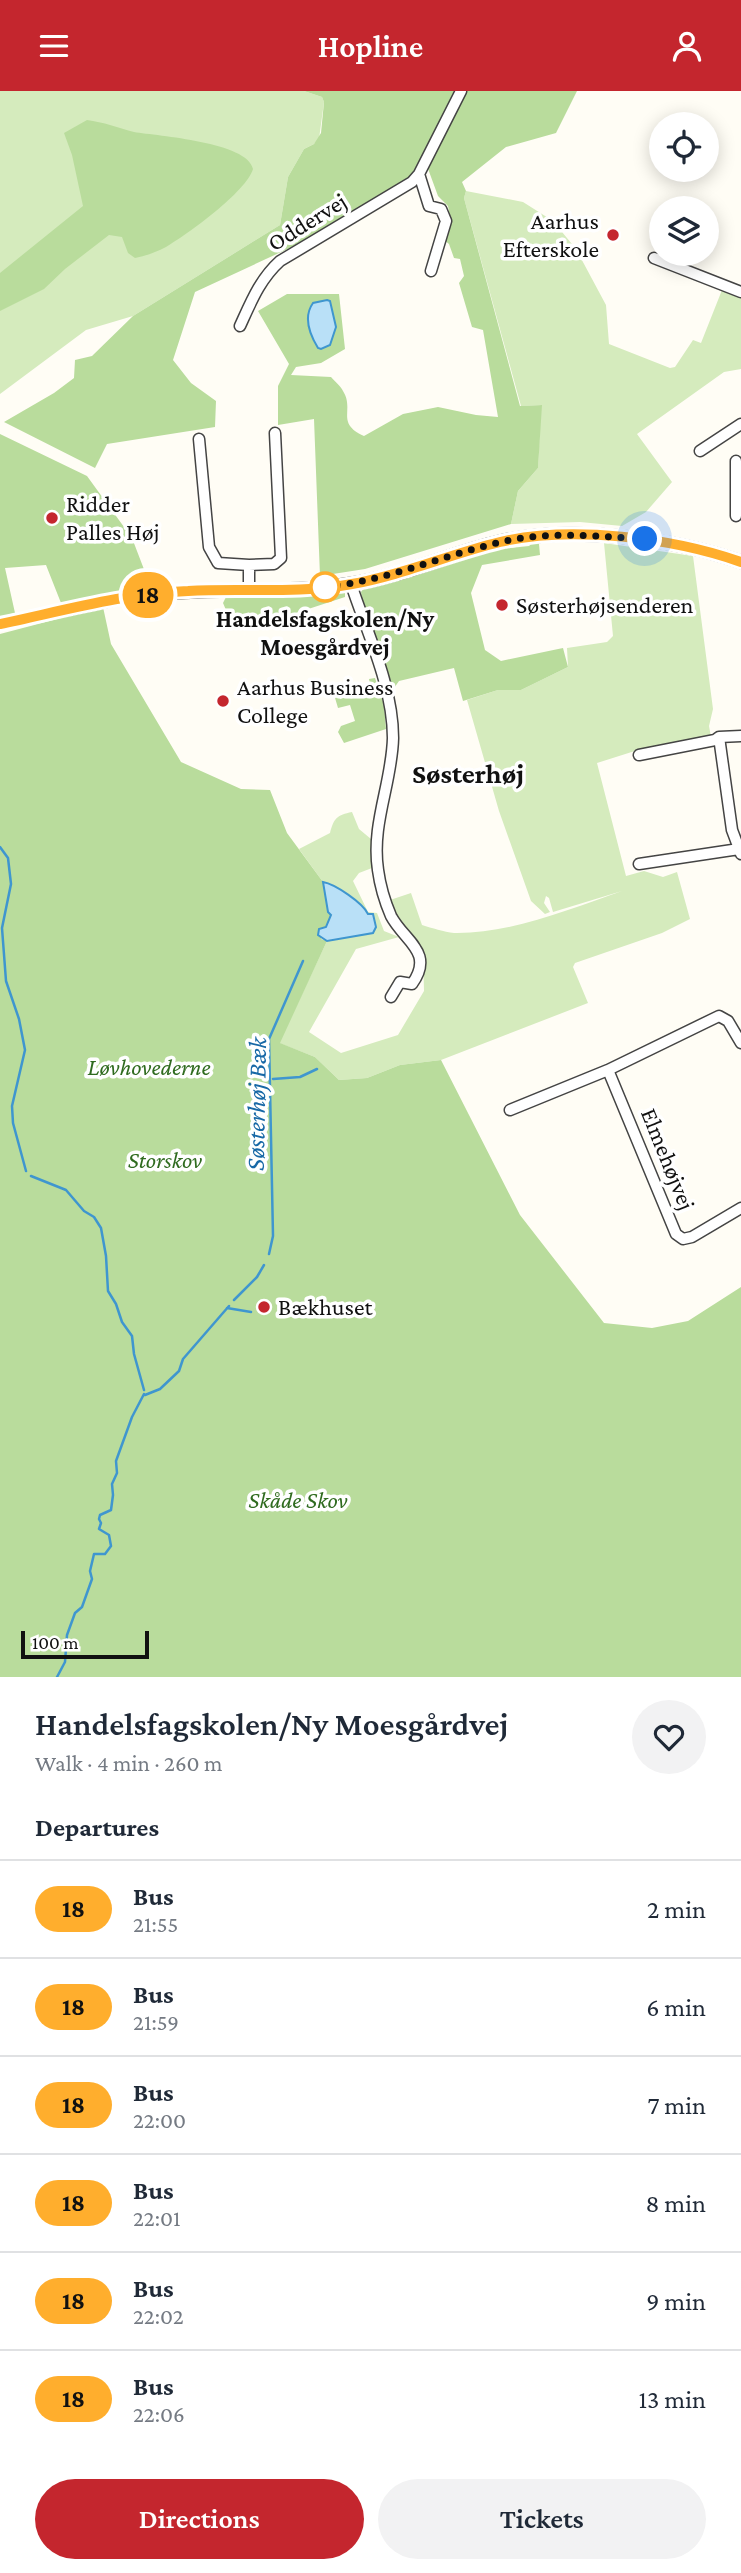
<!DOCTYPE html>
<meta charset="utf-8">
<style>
:root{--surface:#fff;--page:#f2f2f3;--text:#1f2937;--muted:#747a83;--line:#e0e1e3;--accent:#c4262e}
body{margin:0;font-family:"Crimson Pro",serif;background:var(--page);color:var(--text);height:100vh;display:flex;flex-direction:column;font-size:26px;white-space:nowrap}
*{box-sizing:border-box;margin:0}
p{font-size:23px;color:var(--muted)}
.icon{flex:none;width:38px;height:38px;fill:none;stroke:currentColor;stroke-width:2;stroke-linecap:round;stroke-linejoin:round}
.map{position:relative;height:1586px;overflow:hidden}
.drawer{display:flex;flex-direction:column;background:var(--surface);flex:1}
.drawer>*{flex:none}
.badge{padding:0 14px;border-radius:23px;font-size:24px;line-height:46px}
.controls{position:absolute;left:649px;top:21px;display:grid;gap:14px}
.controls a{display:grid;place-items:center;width:70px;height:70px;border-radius:50%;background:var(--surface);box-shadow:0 4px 18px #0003;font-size:35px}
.scale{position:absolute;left:21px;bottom:18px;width:128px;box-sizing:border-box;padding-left:7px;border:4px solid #111;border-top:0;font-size:19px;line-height:24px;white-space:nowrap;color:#111;-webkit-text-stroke:5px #fff;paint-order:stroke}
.you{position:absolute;width:35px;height:35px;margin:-18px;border:5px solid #fff;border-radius:50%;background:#1a73e8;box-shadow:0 0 0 10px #1a73e833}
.map>.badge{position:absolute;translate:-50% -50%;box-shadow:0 0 0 4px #fff}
h2{padding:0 35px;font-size:26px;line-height:63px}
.round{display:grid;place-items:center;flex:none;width:74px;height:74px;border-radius:37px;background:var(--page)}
.headline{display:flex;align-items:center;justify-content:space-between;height:119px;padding:0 35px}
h1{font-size:33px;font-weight:600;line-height:52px}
.primary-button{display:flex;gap:14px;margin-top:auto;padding:14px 35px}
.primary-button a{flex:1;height:80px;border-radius:42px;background:var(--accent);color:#fff;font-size:28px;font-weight:600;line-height:80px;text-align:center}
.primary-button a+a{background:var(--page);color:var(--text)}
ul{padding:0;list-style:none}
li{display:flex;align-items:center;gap:21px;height:98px;padding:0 35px;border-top:2px solid var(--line)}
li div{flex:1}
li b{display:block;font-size:26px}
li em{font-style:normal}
li .badge{min-width:77px;font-weight:700;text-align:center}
header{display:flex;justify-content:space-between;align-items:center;height:91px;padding:0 35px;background:var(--accent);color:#fff;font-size:32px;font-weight:600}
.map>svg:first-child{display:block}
.green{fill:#d5ebbd}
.forest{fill:#b9dc9c}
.water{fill:#b9e0f7;stroke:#3f96cf;stroke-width:2}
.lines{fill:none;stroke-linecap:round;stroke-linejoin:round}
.stream{stroke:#3f96cf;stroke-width:2.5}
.minor-casing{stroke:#444;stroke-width:13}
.tertiary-casing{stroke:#444;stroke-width:15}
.minor{stroke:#fff;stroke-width:10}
.tertiary{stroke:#fff;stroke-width:12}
.line-casing{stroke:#fff;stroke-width:16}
.line{stroke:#ffae2d;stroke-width:10}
.walk{stroke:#111;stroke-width:7;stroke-dasharray:0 12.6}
.poi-dot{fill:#c4262e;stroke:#fff;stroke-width:2.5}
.stop-dot{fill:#fff;stroke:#ffae2d;stroke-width:3.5}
.labels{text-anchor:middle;stroke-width:7;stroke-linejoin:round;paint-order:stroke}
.poi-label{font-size:24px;fill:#111;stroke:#fff;text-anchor:start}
.street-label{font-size:24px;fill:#111;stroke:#fff}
.stop-label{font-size:24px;font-weight:bold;fill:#111;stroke:#fff}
.park-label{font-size:24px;font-style:italic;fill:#2f6b1f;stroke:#fff}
.water-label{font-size:26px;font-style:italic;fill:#1768a6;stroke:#fff}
.quarter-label{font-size:28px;font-weight:bold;fill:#111;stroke:#fff}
</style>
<header><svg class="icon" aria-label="menu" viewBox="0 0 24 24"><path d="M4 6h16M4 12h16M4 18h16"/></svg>Hopline<svg class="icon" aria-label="person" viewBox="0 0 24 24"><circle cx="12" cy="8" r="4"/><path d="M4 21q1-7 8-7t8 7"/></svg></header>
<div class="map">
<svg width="741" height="1586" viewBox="0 0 741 1586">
<rect width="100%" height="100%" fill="#fffdf5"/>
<path class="green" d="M0 0H304L322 6 324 11 319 48 314 53 304 58 288 86 280 134 133 225 86 239 0 303Z
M466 100 523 111 553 130 576 158 606 214 609 253 670 277 675 276 693 249 701 252 722 199 741 206V278L724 281 637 343 672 391 646 421 622 435 580 431 511 433 518 400 538 377 541 314 521 315 464 107Z
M604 452 693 465 713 618 709 635 711 646 638 659 597 672 626 785 644 780 663 786 677 781 690 828 662 842 575 872 573 876 588 912 441 969 400 974 367 987 339 989 315 966 279 952 327 850 323 791 299 758 330 742C334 727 337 724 352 721L359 738 371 748 372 777 359 782 353 790 368 821 377 822 384 840 399 846 356 858 309 941 341 962 398 944 424 900 423 862 398 828 390 809 411 802 422 834C432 837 444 841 454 842 510 843 570 818 622 800L553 821 549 807 546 805 544 812 550 821 545 823 531 810 499 720 467 609 498 599H521L568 576 567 557 607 551 613 545Z"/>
<path class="forest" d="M304 0H457L417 82 294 155 195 201 173 269 191 292 216 310 215 336 107 353 95 377 4 331 54 302 74 287 75 269 92 265 133 225 280 134 288 86 304 58 314 53 321 42 324 11 322 6Z
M466 0H577L556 42 506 56 462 91 466 100 464 107 520 315 542 314 538 377 518 400 511 433 365 478 320 485 314 328 278 334V295L289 273 258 220 287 203H339L345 258 321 272 296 276 291 284 331 286C335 291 341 295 343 300 355 319 335 332 364 345L403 323 438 316 476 324 498 326 483 239 472 236 459 192 464 185 460 168 454 167 449 153 444 149 450 126 448 115 438 105 427 75Z
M87 29C103 31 119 37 134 41 158 45 248 51 253 78 246 101 188 143 166 156 156 161 146 165 135 167L128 162 122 146 109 144 65 178 44 198 0 220V182L83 115 72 64 64 42Z
M0 343 87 385 132 447 150 494 145 497 61 512 46 474 5 477 15 522 0 526Z
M534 451 539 453 540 464 482 474 471 502 485 559 501 570 563 557 568 576 521 599H498L463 610 454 577 399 590 392 600 362 508 361 501 366 494 480 460 529 455Z
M341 500 345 502V506L244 539 232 533 223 512 227 504Z
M103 516 111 553 181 671 241 698 270 699 287 742 323 791 328 820 331 823 321 848 327 850 280 952 315 966 339 989 367 987 400 974 441 969 520 1124 604 1232 652 1237 688 1230 741 1196V1586H0V543Z
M375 587 384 614 386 638 344 652 338 641 341 635 355 630 350 614 338 617 333 600 337 599 340 608 371 598 369 588Z"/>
<path class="water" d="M327 209 330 210 336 236 330 254 321 258 318 257C310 244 303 226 313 212Z
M323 791C335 793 363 812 368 823H373L376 836 373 842 327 850 318 844 319 838 326 836 331 824 328 821Z"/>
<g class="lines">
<path class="stream" d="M0 756 8 767 11 793 2 837 6 890 19 928 25 959 12 1015 13 1032 26 1080
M273 988 300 986 317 978
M31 1085 66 1099 84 1120 94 1126 101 1137 106 1165 108 1200 116 1213 122 1231 132 1245 134 1263 144 1299
M269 1163 273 1145 269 948 303 870
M234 1209 257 1186 264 1174
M227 1217 251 1221
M145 1304 160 1298 179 1280 183 1268 229 1215
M57 1586 65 1571 67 1544 75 1522 82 1516 92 1488 90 1480 94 1463H105L111 1455 109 1444 99 1438 101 1432 99 1428 100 1424 111 1419 113 1404 112 1393 117 1382 116 1370 132 1326 144 1303"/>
<defs>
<path id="minor" d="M419 83 429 115 441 118 446 130 431 180
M654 167 741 201
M240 235C251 211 260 188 280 170L412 91 419 83 461 0
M199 348 209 456 218 472 249 474
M700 360 741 333
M736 425V370
M351 493C367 542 393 595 393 647 392 692 371 733 378 779 380 794 385 811 391 825 404 850 435 861 412 893L400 891 391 906
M249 500V474L274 473 281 467 275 342
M0 533 125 507 159 503
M741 645 719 646 732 739 741 763
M639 664 715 649 719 646
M639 773 739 758
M741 952 728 930 719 925 608 979 676 1143 683 1148 692 1146 741 1117
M510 1019 608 979"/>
<path id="tertiary" d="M159 503C223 495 287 504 351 493 402 485 449 463 499 451 570 434 673 447 741 471"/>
</defs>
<use href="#minor" class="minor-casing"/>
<use href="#tertiary" class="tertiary-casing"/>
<use href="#minor" class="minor"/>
<use href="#tertiary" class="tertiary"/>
</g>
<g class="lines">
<defs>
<path id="line" d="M0 533C62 520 125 502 188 500 243 497 298 503 352 493 403 484 450 463 500 451 571 434 673 447 741 471"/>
</defs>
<use href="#line" class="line-casing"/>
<use href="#line" class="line"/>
<path class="walk" d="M325 496C386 490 441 465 501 451 548 440 597 445 645 448"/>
</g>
<g class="poi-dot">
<circle cx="613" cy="144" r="7"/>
<circle cx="52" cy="427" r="7"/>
<circle cx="502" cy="514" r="7"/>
<circle cx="223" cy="610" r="7"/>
<circle cx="264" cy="1216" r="7"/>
</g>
<circle class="stop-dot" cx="325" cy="496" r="14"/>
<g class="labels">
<g class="poi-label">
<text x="599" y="138" text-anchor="end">Aarhus<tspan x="599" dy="28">Efterskole</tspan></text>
<text x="66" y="421">Ridder<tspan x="66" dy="28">Palles Høj</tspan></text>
<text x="516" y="522">Søsterhøjsenderen</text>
<text x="237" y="604">Aarhus Business<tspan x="237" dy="28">College</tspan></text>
<text x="278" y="1224">Bækhuset</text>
</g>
<g class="street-label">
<text transform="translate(307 131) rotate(-32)" y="8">Oddervej</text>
<text transform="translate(668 1068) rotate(68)" y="8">Elmehøjvej</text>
</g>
<g class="stop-label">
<text x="325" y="536">Handelsfagskolen/Ny<tspan x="325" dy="28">Moesgårdvej</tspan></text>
</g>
<g class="park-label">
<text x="149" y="984">Løvhovederne</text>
<text x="165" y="1077">Storskov</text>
<text x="298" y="1417">Skåde Skov</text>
</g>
<g class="water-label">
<text transform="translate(256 1013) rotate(-89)" y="9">Søsterhøj Bæk</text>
</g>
<g class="quarter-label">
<text x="468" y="692">Søsterhøj</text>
</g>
</g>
</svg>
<div class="controls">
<a><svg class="icon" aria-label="locate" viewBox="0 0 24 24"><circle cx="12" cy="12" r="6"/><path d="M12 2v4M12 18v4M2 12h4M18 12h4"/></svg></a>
<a><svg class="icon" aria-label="layers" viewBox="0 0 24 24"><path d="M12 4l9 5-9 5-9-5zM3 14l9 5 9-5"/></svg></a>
</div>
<div class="scale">100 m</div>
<div class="you" style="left:645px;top:448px"></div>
<b class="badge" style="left:148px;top:504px;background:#ffae2d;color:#111">18</b>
</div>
<section class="drawer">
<div class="headline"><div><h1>Handelsfagskolen/Ny Moesgårdvej</h1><p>Walk · 4 min · 260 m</p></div><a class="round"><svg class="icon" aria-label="heart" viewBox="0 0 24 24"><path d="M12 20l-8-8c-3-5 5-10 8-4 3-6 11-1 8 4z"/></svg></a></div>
<h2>Departures</h2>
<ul>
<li><span class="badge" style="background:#ffae2d;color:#111">18</span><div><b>Bus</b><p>21:55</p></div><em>2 min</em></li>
<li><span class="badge" style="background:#ffae2d;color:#111">18</span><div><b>Bus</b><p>21:59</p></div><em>6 min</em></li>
<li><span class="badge" style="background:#ffae2d;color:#111">18</span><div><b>Bus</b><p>22:00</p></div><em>7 min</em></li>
<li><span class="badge" style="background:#ffae2d;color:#111">18</span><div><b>Bus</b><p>22:01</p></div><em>8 min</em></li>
<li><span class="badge" style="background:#ffae2d;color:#111">18</span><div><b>Bus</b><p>22:02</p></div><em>9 min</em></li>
<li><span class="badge" style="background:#ffae2d;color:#111">18</span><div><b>Bus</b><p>22:06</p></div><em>13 min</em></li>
</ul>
<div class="primary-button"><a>Directions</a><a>Tickets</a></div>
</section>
